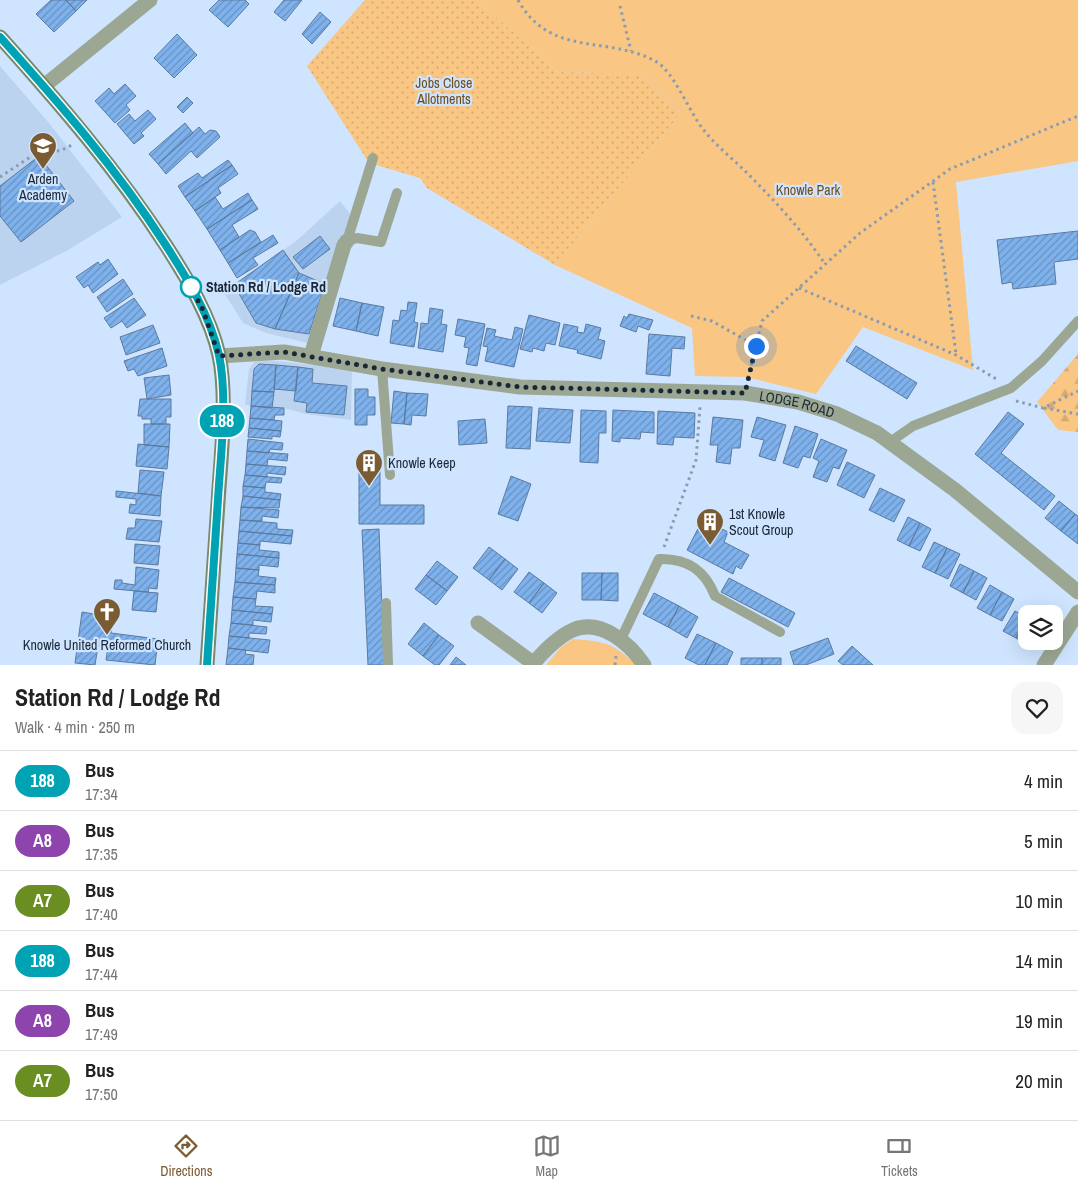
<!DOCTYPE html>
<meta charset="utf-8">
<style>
:root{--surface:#fff;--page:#f6f6f6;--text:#222;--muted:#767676;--line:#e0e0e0;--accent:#7b5b31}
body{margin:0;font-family:"Archivo Narrow",sans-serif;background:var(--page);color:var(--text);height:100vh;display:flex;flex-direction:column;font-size:19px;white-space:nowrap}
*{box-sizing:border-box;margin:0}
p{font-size:16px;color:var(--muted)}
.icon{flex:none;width:28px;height:28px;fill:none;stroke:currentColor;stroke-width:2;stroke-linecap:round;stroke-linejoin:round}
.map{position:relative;height:665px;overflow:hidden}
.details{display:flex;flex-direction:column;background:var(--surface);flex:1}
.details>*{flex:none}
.badge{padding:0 10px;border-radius:16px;font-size:18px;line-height:32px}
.buttons{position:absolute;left:1018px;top:605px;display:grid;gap:10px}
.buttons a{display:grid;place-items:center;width:45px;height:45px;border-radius:10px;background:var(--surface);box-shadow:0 5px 20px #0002;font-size:25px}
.you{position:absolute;width:25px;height:25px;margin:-12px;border:4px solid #fff;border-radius:50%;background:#1a73e8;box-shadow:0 0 0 8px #1a73e833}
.map>.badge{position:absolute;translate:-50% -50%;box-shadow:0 0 0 2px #fff}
.round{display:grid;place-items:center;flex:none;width:52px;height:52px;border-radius:15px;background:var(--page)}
.summary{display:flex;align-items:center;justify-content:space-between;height:85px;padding:0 15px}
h1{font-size:24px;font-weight:700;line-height:38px}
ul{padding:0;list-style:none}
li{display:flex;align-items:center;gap:15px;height:60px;padding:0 15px;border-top:1px solid var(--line)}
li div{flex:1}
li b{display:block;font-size:19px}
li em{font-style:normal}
li .badge{min-width:55px;font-weight:700;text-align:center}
.tab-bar{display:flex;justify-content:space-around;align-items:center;height:70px;border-top:1px solid var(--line);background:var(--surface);font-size:14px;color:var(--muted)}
.tab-bar a{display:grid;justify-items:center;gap:2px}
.tab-bar .selected{color:var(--accent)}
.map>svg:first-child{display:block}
.built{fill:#bcd3ef}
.green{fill:#f9c683}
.forest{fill:url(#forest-firs)}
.garden{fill:url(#garden-dots)}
.building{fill:url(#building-hatch);stroke:#5a7aa0}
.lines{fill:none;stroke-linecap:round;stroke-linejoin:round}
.path{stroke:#899bb1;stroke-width:3;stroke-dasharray:2.5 4;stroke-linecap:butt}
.service{stroke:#9ba793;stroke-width:10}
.minor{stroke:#9ba793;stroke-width:15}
.secondary{stroke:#788a6d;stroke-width:15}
.line-casing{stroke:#fff;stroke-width:11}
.line{stroke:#00a3b4;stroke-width:8}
.walk{stroke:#1a2737;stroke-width:5;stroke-dasharray:0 9}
.stop-dot{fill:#fff;stroke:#00a3b4;stroke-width:2.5}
.labels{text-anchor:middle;stroke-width:4.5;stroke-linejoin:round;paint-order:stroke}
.park-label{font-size:14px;fill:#6e4c1a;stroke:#cfe4fe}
.poi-label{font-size:14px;fill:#1a2737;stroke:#cfe4fe}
.stop-label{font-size:14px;font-weight:bold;fill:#1a2737;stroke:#cfe4fe;text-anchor:start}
.street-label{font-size:14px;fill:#1a2737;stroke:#cfe4fe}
</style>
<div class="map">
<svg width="1078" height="665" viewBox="0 0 1078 665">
<defs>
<pattern id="forest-firs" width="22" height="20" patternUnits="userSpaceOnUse" patternTransform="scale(1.25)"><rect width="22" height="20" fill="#f9c683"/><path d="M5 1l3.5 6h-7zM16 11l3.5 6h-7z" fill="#d5aa72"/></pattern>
<pattern id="garden-dots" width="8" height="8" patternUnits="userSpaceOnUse" patternTransform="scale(1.25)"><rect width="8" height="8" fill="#f9c683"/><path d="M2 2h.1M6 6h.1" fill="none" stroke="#d5aa72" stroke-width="1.8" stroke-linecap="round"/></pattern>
<pattern id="building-hatch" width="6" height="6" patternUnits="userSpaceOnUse" patternTransform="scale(1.25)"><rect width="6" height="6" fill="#7fb2ed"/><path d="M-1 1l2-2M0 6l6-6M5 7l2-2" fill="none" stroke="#6791c1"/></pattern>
</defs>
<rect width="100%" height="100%" fill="#cfe4fe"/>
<path class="built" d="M0 66 49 123 122 217 68 250 0 285Z
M340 201 351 215 307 343 266 333 243 323 223 291 295 242Z
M257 359 352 369 351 420 306 414 284 408 245 405 249 369Z"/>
<path class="green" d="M477 0H1078V161L956 182 973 370 863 327 816 394 746 377 695 376 692 328 555 265 681 113 642 74 558 72Z
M573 639C606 642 612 642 636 665H546L561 647Z"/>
<path class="forest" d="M1078 354V432L1058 430 1037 402Z"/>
<path class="garden" d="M365 0H477L558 72 642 74 681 113 555 265 427 188 420 178 369 163 307 66Z"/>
<path class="building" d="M51 0H66L76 11 54 32 36 14Z
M66 0H87L76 11Z
M219 0H245L249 4 228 27 209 10Z
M284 0H302L285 21 274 12Z
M320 12 331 22 312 44 302 34Z
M177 34 197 55 174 78 154 58Z
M125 84 136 96 126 105 130 110 115 123 95 101 109 88 114 94Z
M187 97 193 103 183 113 177 107Z
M148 110 156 119 141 133 144 136 134 144 117 124 129 114 135 121Z
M185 123 193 133 158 164 149 154Z
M199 127 205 134 210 130 216 131 220 137 197 158 191 151 166 174 158 164Z
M39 156 74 201 21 242 0 216V186Z
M228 160 232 165 185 197 178 186 198 173 202 178Z
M232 165 238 174 218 188 221 193 195 211 185 197Z
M248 193 252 200 207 229 195 211 215 197 223 209Z
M252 200 258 209 232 225 239 237 220 250 207 229Z
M250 230 255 232 261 242 228 263 220 250Z
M1078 231V259L1054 262 1056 284 1013 289 1012 282 1002 284 997 240Z
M273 235 278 243 253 258 258 265 237 278 228 263Z
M320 236 330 249 303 269 293 257Z
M283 250 299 273 275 329 256 323 234 285Z
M108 259 118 274 93 293 88 285 84 288 76 277 98 262 100 265Z
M299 273 325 284 309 334 275 329Z
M123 279 133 294 107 312 97 297Z
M134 298 146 315 127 328 122 321 111 328 104 318Z
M340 298 362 303 356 331 333 326Z
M408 302 417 303 414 322 418 323 414 347 390 343 393 320 399 321 401 310 407 311Z
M362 303 384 307 378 336 356 331Z
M430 308 443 310 441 324 447 325 443 352 418 348 421 323 428 324Z
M629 314 653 320 649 330 638 326 636 332 620 326 624 316 627 318Z
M529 315 560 323 555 345 546 343 544 351 533 348 532 352 520 349Z
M458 319 485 324 477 366 466 364 469 348 464 347 466 337 455 335Z
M564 324 578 327 577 332 584 333 586 324 601 328 598 339 605 341 601 359 577 353 578 350 559 346Z
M153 325 160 343 126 355 120 337Z
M515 327 523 329 514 367 485 361 488 347 483 346 487 328 496 330 494 336 512 340Z
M649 334 685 337 684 349 672 348 670 376 646 374Z
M856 346 917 383 907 399 846 361Z
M162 348 167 366 138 376 134 369 128 371 124 361Z
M259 364 276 365 274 392 252 391 254 369Z
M276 365 298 367 296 391 274 389Z
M298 367 313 369 312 383 347 386 344 415 306 412 307 403 294 401Z
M169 375 171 395 147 399 144 378Z
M355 389H368V397H375V415H367V425H355Z
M252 391 274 392 272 408 251 406Z
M394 391 407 393 404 424 391 423Z
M407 393 428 394 426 416 412 415 411 425 404 424Z
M140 399H171V417H166V424H151V419H142V416H138Z
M251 406 284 408V415H275L274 420 250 418Z
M508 406 532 407 530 449 506 448Z
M539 408 573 410 570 443 536 441Z
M581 410 606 411V433H599L598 463 580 462Z
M613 410 654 412V433L641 432 640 439 620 438V442L612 441Z
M658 411 695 413 694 438 674 437 673 445 657 444Z
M1008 412 1024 424 1001 453 1055 496 1044 510 975 454Z
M713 417 743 420 740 448H732L730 464 716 462 718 445H710Z
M757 417 786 425 775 461 759 456 764 440 751 437Z
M250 418 282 421 281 431 249 428Z
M485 419 487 443 459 445 458 421Z
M144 424H170L169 447 144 445Z
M795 426 818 434 810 458 803 456 798 468 783 463Z
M249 428 281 431 280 437 272 436V439L248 437Z
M248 439 283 443 282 450 270 449 269 453 247 451Z
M821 439 847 450 839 469 833 467 827 482 813 477 819 461 813 458Z
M138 444 169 447 167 469 136 466Z
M247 451 288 454 287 461 268 459 267 466 246 464Z
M847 462 875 475 864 498 837 485Z
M246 464 286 467 285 475 267 473V477L245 475Z
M359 469H380V505H424V524H359Z
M140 470 164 472 161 496 138 493Z
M245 475 282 478 281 483 266 482 265 488 243 486Z
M511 476 531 484 518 521 498 514Z
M243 486 265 488V492L281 494 280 500 243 496Z
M880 488 905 500 894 522 869 510Z
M116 491 161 496 160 516 129 513 130 504 136 505V499L116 497Z
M243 496 280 500 279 508 241 507Z
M1059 501 1075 514 1061 531 1045 518Z
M241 507 279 510 278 518 262 516V521L240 520Z
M1075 514 1078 516V544L1061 531Z
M908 517 920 523 909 546 897 540Z
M136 519 162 521 159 542 126 539 128 528H135Z
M703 519 728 532 724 542 749 555 741 569 736 566 733 574 687 550Z
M240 520 277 523V529L293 530 292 536 239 531Z
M920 523 931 529 920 551 909 546Z
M379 529 384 665H368L362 530Z
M239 531 292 536 291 544 260 541V545L238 543Z
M934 542 947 548 935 573 922 567Z
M238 543 260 545 259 550 279 552V558L237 554Z
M135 544 160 546 158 565 134 563Z
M489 547 505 559 489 580 473 568Z
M947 548 960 554 948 579 935 573Z
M237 554 279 558 278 567 259 565V570L236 568Z
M505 559 518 569 502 590 489 580Z
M437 561 458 577 447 591 426 575Z
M960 564 974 571 963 593 950 586Z
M136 567 159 570 157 589 149 588 148 592 114 589 115 580H122V583L135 585Z
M236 568 259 570 258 576 276 578 275 585 235 582Z
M974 571 987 578 976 600 963 593Z
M529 572 544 583 529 603 514 592Z
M582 573H602L601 600H582Z
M602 573H618V601L601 600Z
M426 575 447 591 436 605 415 589Z
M729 578 795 613 788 627 721 592Z
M235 582 275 585V593L257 591 256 599 233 597Z
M544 583 557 593 542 613 529 603Z
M990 585 1002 592 990 615 977 608Z
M134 591 158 593 156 612 132 610Z
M1002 592 1014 599 1002 621 990 615Z
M654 593 679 606 668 627 643 614Z
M233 597 256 599 255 606 273 607 272 614 232 610Z
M679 606 698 617 687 638 668 627Z
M232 610 272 614 271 622 253 620V625L231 623Z
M1015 611 1026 617 1016 638 1003 631Z
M82 612 113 617 111 633 158 639 155 665 106 660 108 647 98 646 95 665 75 663Z
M1026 620V641H1031L1028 645 1016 638Z
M231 623 267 627 266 634 249 633V638L229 636Z
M424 623 439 635 423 656 408 644Z
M697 634 716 643 705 665H699L685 658Z
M439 635 454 646 439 665H435L423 656Z
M229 636 270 640 268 653 228 648Z
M828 638 834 654 806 665H794L790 652Z
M716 643 733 652 727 665H705Z
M852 646 873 665H843L838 661Z
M228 648 246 650 245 654 254 655 253 665H226Z
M456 657 466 665H450Z
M741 658H762V665H741Z
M762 658H781V665H762Z"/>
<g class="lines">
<path class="path" d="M518 0C550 58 607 35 655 61 674 71 689 112 703 129 715 145 732 158 746 172 775 201 802 230 825 264
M620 6 631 51
M0 177 41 150 60 151 72 145
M933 182 956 354
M799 288 956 355 998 380
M691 316 712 321 756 346
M748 378 762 321 860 233 950 169 1078 116
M1016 401 1043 408 1078 391
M1044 408 1078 414
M664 547 696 460 700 407
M615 665 616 656"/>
<path class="service" d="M373 158 347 241 357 238 381 242 397 193
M382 369 390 475
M890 442 913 426 1011 388 1042 361 1078 321
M386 603 388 665
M621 639 659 559C687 558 705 570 715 596L780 632"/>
<g class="minor">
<path d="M44 86 150 0"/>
<path id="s1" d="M219 356 284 352 382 369 520 387 745 393 798 402 837 414 877 433 955 490 1078 592"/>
<path d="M311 356 344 245 347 241"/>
<path d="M478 623 533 663"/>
<path d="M532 665C543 652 557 637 573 630 601 618 630 644 644 665"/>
<path d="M1044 665 1078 612"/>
</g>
<path class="secondary" d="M0 37C61 105 117 170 167 247 188 280 210 316 219 355 227 394 222 448 219 488 215 547 211 606 207 665"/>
</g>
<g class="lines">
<defs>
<path id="line" d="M0 37C60 104 116 168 165 244 187 278 210 315 219 355 227 393 222 445 219 484 215 544 211 605 207 665"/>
</defs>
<use href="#line" class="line-casing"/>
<use href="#line" class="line"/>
<path class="walk" d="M191 287 188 282 203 310 219 356 284 352 382 369 520 387 745 393 756 346"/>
</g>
<defs>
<symbol id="school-pin" viewBox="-11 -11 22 30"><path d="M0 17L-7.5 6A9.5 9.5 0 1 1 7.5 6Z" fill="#7b5b31" stroke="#cfe4fe"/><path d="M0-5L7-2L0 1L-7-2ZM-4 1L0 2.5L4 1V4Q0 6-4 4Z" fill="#fff"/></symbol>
<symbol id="building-pin" viewBox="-11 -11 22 30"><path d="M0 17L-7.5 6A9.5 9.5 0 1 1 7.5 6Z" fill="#7b5b31" stroke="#cfe4fe"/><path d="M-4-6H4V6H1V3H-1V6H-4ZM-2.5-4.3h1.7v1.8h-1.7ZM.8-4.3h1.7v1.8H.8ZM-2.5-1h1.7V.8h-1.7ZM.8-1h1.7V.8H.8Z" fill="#fff"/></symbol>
<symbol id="church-pin" viewBox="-11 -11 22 30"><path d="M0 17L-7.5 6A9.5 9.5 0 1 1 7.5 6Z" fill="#7b5b31" stroke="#cfe4fe"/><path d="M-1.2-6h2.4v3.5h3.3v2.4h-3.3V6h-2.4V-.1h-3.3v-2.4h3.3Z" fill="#fff"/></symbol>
</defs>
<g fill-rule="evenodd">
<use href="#school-pin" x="27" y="130" width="32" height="43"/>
<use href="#building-pin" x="353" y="447" width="32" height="43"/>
<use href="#building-pin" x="694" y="506" width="32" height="43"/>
<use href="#church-pin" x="91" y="596" width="32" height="43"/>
</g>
<circle class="stop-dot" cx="191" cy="287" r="10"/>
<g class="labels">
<g class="park-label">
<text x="444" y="88">Jobs Close<tspan x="444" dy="16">Allotments</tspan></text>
<text x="808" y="195">Knowle Park</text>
</g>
<g class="poi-label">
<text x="43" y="184">Arden<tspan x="43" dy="16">Academy</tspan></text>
<text x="388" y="468" text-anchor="start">Knowle Keep</text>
<text x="729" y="519" text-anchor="start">1st Knowle<tspan x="729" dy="16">Scout Group</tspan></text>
<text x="107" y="650">Knowle United Reformed Church</text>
</g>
<g class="stop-label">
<text x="206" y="292">Station Rd / Lodge Rd</text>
</g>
<g class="street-label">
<text dy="5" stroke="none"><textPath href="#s1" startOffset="582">LODGE ROAD</textPath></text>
</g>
</g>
</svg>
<div class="buttons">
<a><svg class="icon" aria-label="layers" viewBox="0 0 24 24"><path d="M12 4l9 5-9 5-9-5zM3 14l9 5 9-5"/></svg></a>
</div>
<div class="you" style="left:756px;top:346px"></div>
<b class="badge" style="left:222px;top:421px;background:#00a3b4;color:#fff">188</b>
</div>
<section class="details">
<div class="summary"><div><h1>Station Rd / Lodge Rd</h1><p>Walk · 4 min · 250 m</p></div><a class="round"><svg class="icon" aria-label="heart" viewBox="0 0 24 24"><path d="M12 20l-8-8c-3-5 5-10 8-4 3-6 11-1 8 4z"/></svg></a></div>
<ul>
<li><span class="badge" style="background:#00a3b4;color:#fff">188</span><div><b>Bus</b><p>17:34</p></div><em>4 min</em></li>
<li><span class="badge" style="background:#8e44ad;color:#fff">A8</span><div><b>Bus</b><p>17:35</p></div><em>5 min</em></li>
<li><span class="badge" style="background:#6b8e23;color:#fff">A7</span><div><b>Bus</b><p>17:40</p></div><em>10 min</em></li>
<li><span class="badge" style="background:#00a3b4;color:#fff">188</span><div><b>Bus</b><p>17:44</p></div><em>14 min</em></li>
<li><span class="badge" style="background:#8e44ad;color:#fff">A8</span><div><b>Bus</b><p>17:49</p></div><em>19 min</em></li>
<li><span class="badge" style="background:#6b8e23;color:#fff">A7</span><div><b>Bus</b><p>17:50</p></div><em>20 min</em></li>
</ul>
</section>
<nav class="tab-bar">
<a class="selected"><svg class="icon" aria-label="directions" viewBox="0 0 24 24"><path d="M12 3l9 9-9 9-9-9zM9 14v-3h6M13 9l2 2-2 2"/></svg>Directions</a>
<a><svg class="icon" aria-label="map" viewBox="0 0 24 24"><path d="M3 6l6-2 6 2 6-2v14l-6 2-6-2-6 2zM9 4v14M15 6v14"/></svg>Map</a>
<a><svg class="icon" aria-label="tickets" viewBox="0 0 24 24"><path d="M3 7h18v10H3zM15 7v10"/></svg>Tickets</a>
</nav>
